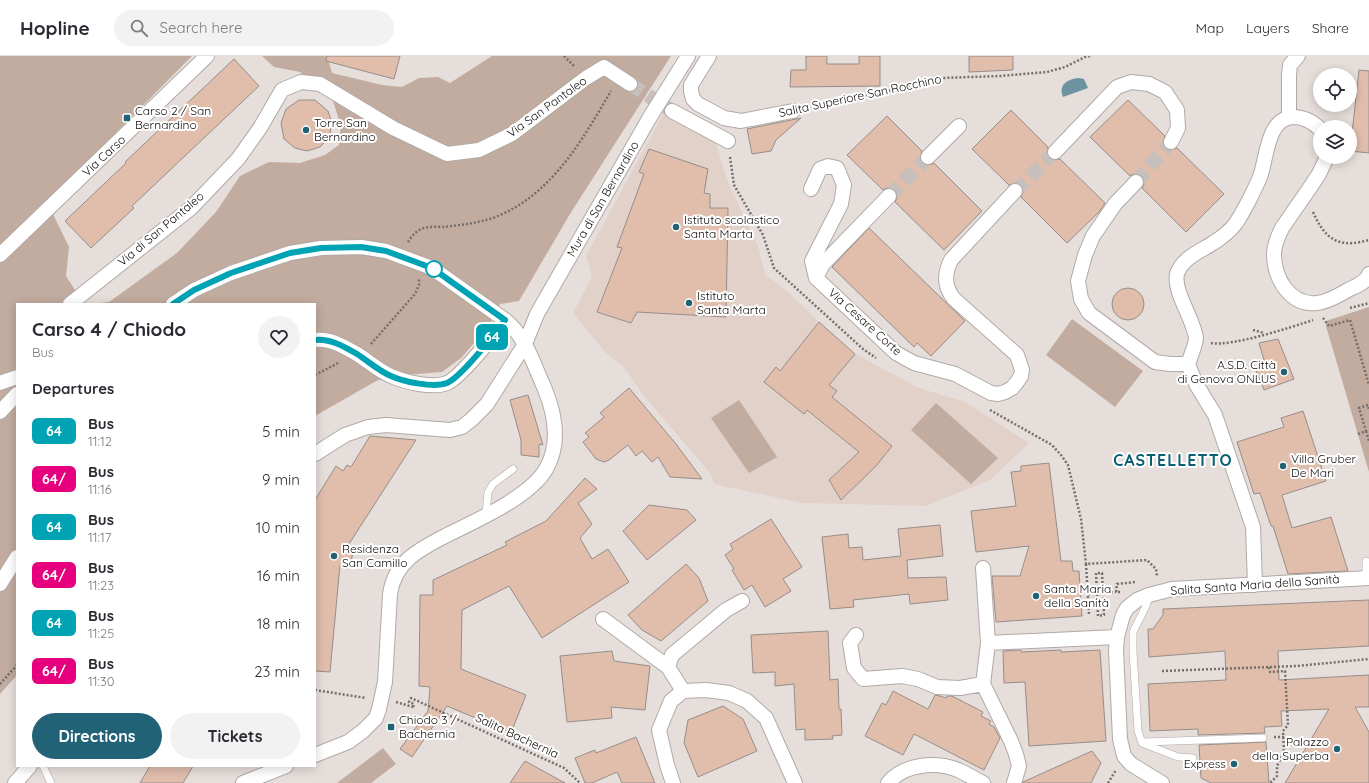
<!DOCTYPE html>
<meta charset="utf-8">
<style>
:root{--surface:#fff;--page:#f2f2f3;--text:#2b2b33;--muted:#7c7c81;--line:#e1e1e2;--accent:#216276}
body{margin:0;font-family:Quicksand,sans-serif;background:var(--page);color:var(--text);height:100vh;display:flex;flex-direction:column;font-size:15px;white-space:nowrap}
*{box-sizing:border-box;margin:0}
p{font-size:13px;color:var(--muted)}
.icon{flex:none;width:22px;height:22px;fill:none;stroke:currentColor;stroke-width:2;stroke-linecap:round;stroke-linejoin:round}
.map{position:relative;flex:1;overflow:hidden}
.drawer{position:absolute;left:16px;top:247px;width:300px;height:464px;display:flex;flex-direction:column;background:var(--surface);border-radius:0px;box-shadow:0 2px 10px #0003}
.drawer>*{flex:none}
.badge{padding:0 8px;border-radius:6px;font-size:14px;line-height:26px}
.fabs{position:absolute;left:1313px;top:12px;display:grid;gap:8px}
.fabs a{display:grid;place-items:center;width:44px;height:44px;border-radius:50%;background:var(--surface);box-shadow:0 2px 10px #0003;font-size:20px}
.map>.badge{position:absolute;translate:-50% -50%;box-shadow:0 0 0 2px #fff}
h2{padding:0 16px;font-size:15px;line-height:36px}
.round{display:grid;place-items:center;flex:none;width:42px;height:42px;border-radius:21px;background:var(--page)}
.headline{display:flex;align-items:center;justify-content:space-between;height:68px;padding:0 16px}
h1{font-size:19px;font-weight:800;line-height:30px}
.cta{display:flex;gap:8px;margin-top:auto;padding:8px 16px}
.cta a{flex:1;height:46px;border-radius:24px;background:var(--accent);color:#fff;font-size:16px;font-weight:800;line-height:46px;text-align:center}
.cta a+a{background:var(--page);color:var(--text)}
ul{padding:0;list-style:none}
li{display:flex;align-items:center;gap:12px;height:48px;padding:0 16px}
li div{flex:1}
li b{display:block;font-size:15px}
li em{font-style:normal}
li .badge{min-width:44px;font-weight:700;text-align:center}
header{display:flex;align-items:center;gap:24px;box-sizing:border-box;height:56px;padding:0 20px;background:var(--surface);border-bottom:1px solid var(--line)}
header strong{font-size:19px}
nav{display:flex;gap:22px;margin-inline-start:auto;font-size:14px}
.search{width:280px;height:36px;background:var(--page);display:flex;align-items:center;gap:10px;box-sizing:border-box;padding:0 14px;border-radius:22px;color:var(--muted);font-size:15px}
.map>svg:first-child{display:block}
.built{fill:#e1d1c9}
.green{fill:#c2ab9f}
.water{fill:#6d93a1}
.building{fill:#e1bdac;stroke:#968e8a}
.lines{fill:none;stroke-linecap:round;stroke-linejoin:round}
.street-tunnel{stroke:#c6bfbb;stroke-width:14;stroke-dasharray:14 7;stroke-linecap:butt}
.lane-casing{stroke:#b1a9a6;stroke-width:8}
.street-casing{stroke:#b1a9a6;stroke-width:16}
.path{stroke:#746f6c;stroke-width:2.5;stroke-dasharray:2 2;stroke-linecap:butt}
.lane{stroke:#fff;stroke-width:7}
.street{stroke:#fff;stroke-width:14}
.line-casing{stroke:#fff;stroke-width:9}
.line{stroke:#00a3b4;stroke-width:6}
.poi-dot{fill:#216276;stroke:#fff;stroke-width:1.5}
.stop-dot{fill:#fff;stroke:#00a3b4;stroke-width:2}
.labels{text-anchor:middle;stroke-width:4;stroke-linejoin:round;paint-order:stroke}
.street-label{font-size:12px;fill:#110e0d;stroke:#fff}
.poi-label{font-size:12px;fill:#110e0d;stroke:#fff;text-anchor:start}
.district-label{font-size:16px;font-weight:bold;letter-spacing:1px;fill:#0b5f75;stroke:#fff}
</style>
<header>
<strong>Hopline</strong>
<div class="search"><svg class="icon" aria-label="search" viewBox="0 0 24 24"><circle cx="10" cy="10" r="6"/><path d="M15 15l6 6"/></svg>Search here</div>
<nav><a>Map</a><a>Layers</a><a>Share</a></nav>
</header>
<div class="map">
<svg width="1369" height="727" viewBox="0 0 1369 727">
<rect width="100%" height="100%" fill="#e6deda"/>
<path class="built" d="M664 57 714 82 729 129 758 190 765 218 789 237 819 266 855 298 919 332 965 346 1029 387 990 424 926 450 802 447 714 428 711 418 644 340 623 310 606 297 573 257 592 221 586 200Z"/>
<path class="green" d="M0 0H192L47 146 69 191 66 220 84 248H17V619L0 638Z
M262 0H327L332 17 382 29 402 31 419 22 438 21 450 27 492 0H671L570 158 519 245 500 248 489 270 461 302 442 316 392 320 376 325 315 360V248H92L109 246 177 197 216 156 240 120 269 106 300 107 325 99 339 89 341 70 333 45 300 16 274 11Z
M1369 251V416L1326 270V266L1329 264Z
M1072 263 1143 315 1115 351 1046 299Z
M739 344 777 401 749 417 711 362Z
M936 347 998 402 971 428 911 374Z
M383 692 396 708 371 727H337Z"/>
<path class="water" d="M1079 22 1084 23 1088 32 1063 41C1058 29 1067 23 1079 22Z"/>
<path class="building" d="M327 0H400L394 23 326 5Z
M806 0H827V8H859V0H880V30L790 31 791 14H806Z
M969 0H1013V14L969 16Z
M234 3 259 30 132 150 134 152 91 192 65 165 126 107 125 106Z
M1359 14 1369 15V97L1350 95Z
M299 44H315L328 55 332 67 329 82 320 91 307 95 295 92 284 83 281 67 286 53Z
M1128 44 1165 80 1163 86 1164 91 1171 94 1177 92 1224 138 1186 176 1142 132 1144 128 1142 120 1138 118H1133L1130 120 1090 81Z
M1011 54 1048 91 1047 98 1049 102 1053 104 1060 103 1105 147 1099 156 1067 187 1021 141 1023 136 1021 129 1016 127 1009 129 972 93Z
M887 60 922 95 920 103 922 107 930 109 934 107 982 155 944 194 895 146 897 142V138L895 134 887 132 883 134 847 99Z
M801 62 776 84 771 95 752 98 747 73Z
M649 93 708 113 704 137 710 138V152H728L726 261 637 256 631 267 597 256 622 192 617 191 644 118 639 116Z
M869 172 965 265 931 300 917 287 914 291 832 211Z
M1112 248a16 16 0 1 1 32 0a16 16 0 1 1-32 0Z
M819 266 855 298 829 329 837 335 832 341 892 390 876 410 841 444 829 424 859 396 807 354 804 358 764 326 776 311 780 315Z
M1278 283 1294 323 1264 334 1256 315 1266 311 1259 287Z
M629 332 676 388 702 423 670 421 658 401 652 406 642 395 636 400 628 389 609 404 604 406 596 403 583 386 589 381 585 377 604 361 600 357Z
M528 339 543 389 539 388V401L521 399V384L510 344Z
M1303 355 1326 425 1282 439 1292 472 1331 461 1348 515 1288 518 1273 470H1271L1260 437 1254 438 1237 386 1284 371 1281 362Z
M370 380 416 384 347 491 353 496 350 511 340 509 330 616 315 615V444L336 410 343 415 347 409 351 411Z
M1049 407 1061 505H1072L1073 515H1079L1082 560 996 566 992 520H1020L1029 490 976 496 971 455 1016 450 1011 416 1021 415V410Z
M585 422 597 433 578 447 592 468 580 482 592 503 608 493 629 526 542 582 509 530 462 554 461 613 526 639 511 677 447 650 412 701 400 693 428 655 430 631 419 630 420 539H433V524L507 489 505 486 546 465Z
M649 449 687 454 696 464 647 504 623 475Z
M771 463 802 511 783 523 791 535 765 551 752 529 744 534 732 514 734 513 725 499 733 493 730 488Z
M940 469 943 500 907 504 908 522 946 521 948 544 910 548 909 538 853 544 854 551 830 553 822 481 848 478 849 492 862 491 863 504 901 500 898 473Z
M686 508 699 522 708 545 661 585 642 574 628 559Z
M1369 544V590L1278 595 1279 624 1369 619V651H1355L1369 676V727H1285L1329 653 1281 655 1282 670 1264 671 1265 677 1198 679V673L1150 675 1148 628 1226 624 1225 595 1149 601 1148 573H1153L1163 559V553Z
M828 575 830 624 838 623 839 653H841L842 679 832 680 833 683 805 684V673L796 674 794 628 775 630V616L753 617 751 579Z
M1021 594V596L1061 594V596L1100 594 1106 685 1029 690 1025 626 1004 627 1003 595Z
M612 595 614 605 650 610 645 654 611 651 612 662 567 666 560 600Z
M893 635 928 653 935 639 940 640 946 642 947 640H952L983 656 981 660 991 665 989 668 994 671 1000 682 984 714 914 678 903 699 865 680 882 647 886 649Z
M723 650 743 663 757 695 698 721 684 687 688 664Z
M636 681 655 727H622L617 716 592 727H585L575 702 595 694 596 697Z
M1266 686 1269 727H1211L1201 722 1199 689Z
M1092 695 1101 707 1091 727H1023V726Z
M525 705 565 727H510Z
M150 710H193L183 727H140Z"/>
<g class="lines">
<path class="street-tunnel" d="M630 28 672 55
M1136 126 1171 86
M1015 135 1055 96
M889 140 928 101"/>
<defs>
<path id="lane" d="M486 459 488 436 493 428 513 413
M1366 505V522
M1149 539 1146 550 1133 576V596L1138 675 1142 687 1178 701 1193 702
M1144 686 1263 682
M43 710 51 727"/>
<path id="street" d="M709 0 691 29V35L693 43 698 48 724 62 741 65 793 55
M672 55 728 85
M1289 61V19L1290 9 1298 0
M1055 96 1117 31 1131 26 1149 28 1165 36 1177 54 1178 72 1171 86
M928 101 959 70
M1327 101 1319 118 1309 133 1282 172C1278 180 1274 189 1274 198 1274 222 1290 250 1317 247 1328 246 1339 239 1348 234 1356 230 1366 227 1369 218
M1136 126 1115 148 1093 180 1085 199 1078 225 1081 243 1089 257 1155 306 1170 308H1188
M811 133 820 113 828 110 837 112 844 129 841 148 812 205 816 222 896 297 914 307 955 318 991 337 998 338 1005 336 1012 332 1017 326 1021 320 1022 314 1017 299 954 243C944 231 944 218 951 204L1015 135
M0 199 207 0
M816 222 823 208 889 140
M70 248 191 152 238 103 260 72 282 34 301 26 320 28 393 72 447 98 479 94 512 78 586 22 604 11 630 28
M173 248 194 234 231 217 290 197 321 192 361 191 386 195 432 212 505 264C495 278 461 321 447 327 433 333 405 326 391 320 379 315 368 305 357 298 345 291 330 282 315 284
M0 327 17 321
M0 356 17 338
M315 398 345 379 368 371 386 369 450 374 462 371 471 364 487 348 525 288 537 258 650 61 688 0
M983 512 988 587 983 628 1011 685 1016 698 1019 710 1014 727
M0 528 17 501
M1255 529 1253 471 1215 359 1196 328 1188 308C1190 302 1196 288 1196 282 1194 264 1173 235 1177 218 1182 202 1201 195 1213 187 1221 182 1231 174 1236 167 1244 155 1255 133 1260 121 1267 102 1267 62 1293 61 1304 61 1312 65 1320 73
M603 563 668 611
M856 579 850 587 854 612 863 623 902 620 918 623 937 631 960 632 983 628
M988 587 1117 581
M683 635 668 611 672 599 726 554 742 545
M315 699 348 686 363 675 376 662 379 653 385 626 390 538C395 504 422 492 449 478 476 465 531 440 546 413 561 387 555 357 544 331 533 307 526 281 505 264
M15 727 30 710
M243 727 286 710
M673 727 667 709 659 674 671 645 683 635 706 634 729 637 747 645 766 662 795 727
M888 727C904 708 935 705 958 714 967 718 975 723 983 727
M1162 727 1139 713 1131 708 1124 700 1120 683 1116 594 1117 581 1123 559 1127 552 1137 544 1149 539 1172 533 1369 522"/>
</defs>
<use href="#lane" class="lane-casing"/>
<use href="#street" class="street-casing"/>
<path class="path" d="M564 0 575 11
M807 53 821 51 942 22 1000 20 1047 16 1065 11 1085 1 1090 0
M730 101 734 129 763 179 774 212 863 293 876 302
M1313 156C1321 174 1331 189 1353 187 1358 187 1364 185 1369 184
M408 186C411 181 415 176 421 173 427 170 438 171 445 171 461 169 477 167 493 162 551 140 581 86 611 35
M1350 252 1369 247
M1323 262 1329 270 1350 264 1369 329
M1253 274 1264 277
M1211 287C1231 291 1292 271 1313 264
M371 288 415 238 419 229V223
M315 319 340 306
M990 354 1052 389 1061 399 1068 409 1081 463 1086 508 1147 504 1156 513 1157 520
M1366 375 1369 385
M1358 378 1366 375 1359 352 1368 349 1369 354
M1086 508 1089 559
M1120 536H1116L1117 528 1135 526
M1088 538H1097L1096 517H1102L1103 537 1116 536
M1097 538 1098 560 1104 559 1103 537
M1269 611 1270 616 1285 615 1288 669 1283 675 1284 696 1277 710V720L1270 727
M1162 615 1297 610 1369 603
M0 628 17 609
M315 634 366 642
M396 646 413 651
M413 651 414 648 409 646 411 642 564 712 580 727
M1274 681H1284
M1108 727 1116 714"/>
<use href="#lane" class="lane"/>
<use href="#street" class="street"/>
</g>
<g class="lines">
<defs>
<path id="line" d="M173 248 194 234 231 217 290 197 321 192 361 191 386 195 432 212 505 264C495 278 461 321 447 327 434 332 404 326 391 320 379 315 368 305 357 298 345 291 330 282 315 284"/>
</defs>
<use href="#line" class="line-casing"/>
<use href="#line" class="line"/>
</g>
<g class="poi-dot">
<rect x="123" y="58" width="8" height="8" rx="2"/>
<circle cx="306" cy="74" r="4"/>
<circle cx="676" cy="171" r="4"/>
<circle cx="689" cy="247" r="4"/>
<circle cx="1284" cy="316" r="4"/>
<circle cx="1283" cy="410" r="4"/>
<circle cx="334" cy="500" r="4"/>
<circle cx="1036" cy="540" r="4"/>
<rect x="387" y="667" width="8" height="8" rx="2"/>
<circle cx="1337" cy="693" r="4"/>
<circle cx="1234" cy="708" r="4"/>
</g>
<circle class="stop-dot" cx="434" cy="213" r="8"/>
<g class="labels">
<g class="street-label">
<text transform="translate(860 40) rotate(-12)" y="4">Salita Superiore San Rocchino</text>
<text transform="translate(547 51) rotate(-36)" y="4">Via San Pantaleo</text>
<text transform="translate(104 100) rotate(-43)" y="4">Via Carso</text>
<text transform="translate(603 143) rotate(-60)" y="4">Mura di San Bernardino</text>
<text transform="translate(161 173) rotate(-40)" y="4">Via di San Pantaleo</text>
<text transform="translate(865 266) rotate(42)" y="4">Via Cesare Corte</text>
<text transform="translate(1255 529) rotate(-4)" y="4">Salita Santa Maria della Sanità</text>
<text transform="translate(517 680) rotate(25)" y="4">Salita Bachernia</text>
</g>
<g class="poi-label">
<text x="135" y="59">Carso 2 / San<tspan x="135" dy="14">Bernardino</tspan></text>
<text x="314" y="71">Torre San<tspan x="314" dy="14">Bernardino</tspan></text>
<text x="684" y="168">Istituto scolastico<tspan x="684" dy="14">Santa Marta</tspan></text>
<text x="697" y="244">Istituto<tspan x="697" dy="14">Santa Marta</tspan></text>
<text x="1276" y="313" text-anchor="end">A.S.D. Città<tspan x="1276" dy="14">di Genova ONLUS</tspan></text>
<text x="1291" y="407">Villa Gruber<tspan x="1291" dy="14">De Mari</tspan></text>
<text x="342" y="497">Residenza<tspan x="342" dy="14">San Camillo</tspan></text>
<text x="1044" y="537">Santa Maria<tspan x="1044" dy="14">della Sanità</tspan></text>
<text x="399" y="668">Chiodo 3 /<tspan x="399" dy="14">Bachernia</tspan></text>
<text x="1329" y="690" text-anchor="end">Palazzo<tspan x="1329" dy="14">della Superba</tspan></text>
<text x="1226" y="712" text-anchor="end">Express</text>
</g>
<g class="district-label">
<text x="1173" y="410">CASTELLETTO</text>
</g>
</g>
</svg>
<div class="fabs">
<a><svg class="icon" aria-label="locate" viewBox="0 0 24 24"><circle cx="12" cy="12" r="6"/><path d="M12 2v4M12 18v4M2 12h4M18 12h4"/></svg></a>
<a><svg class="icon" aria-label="layers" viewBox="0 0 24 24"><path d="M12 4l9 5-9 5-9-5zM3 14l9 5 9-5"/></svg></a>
</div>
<b class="badge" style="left:492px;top:281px;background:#00a3b4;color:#fff">64</b>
<section class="drawer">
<div class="headline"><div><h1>Carso 4 / Chiodo</h1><p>Bus</p></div><a class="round"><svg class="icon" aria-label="heart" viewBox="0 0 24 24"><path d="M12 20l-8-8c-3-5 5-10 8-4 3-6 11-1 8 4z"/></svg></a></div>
<h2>Departures</h2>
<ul>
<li><span class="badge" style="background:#00a3b4;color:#fff">64</span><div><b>Bus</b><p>11:12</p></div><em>5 min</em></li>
<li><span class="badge" style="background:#e6007e;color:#fff">64/</span><div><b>Bus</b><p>11:16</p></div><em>9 min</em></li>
<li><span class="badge" style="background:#00a3b4;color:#fff">64</span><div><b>Bus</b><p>11:17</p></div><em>10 min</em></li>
<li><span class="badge" style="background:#e6007e;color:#fff">64/</span><div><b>Bus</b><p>11:23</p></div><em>16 min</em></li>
<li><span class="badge" style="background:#00a3b4;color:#fff">64</span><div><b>Bus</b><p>11:25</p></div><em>18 min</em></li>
<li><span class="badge" style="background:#e6007e;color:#fff">64/</span><div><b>Bus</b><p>11:30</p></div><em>23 min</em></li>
</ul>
<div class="cta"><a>Directions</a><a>Tickets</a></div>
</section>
</div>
